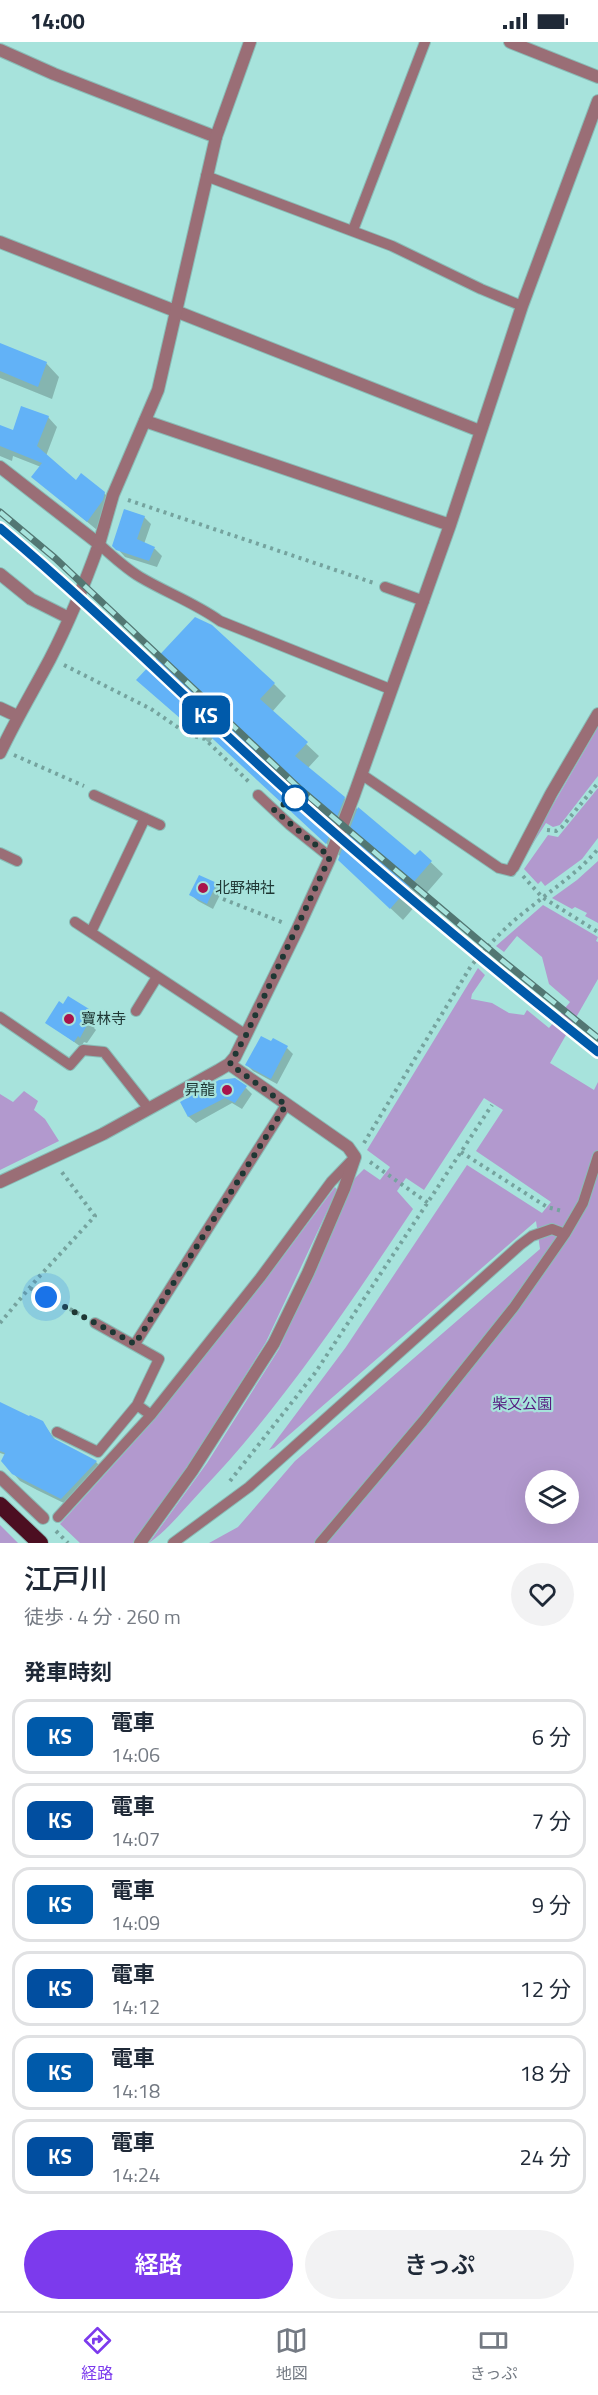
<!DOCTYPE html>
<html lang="ja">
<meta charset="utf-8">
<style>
:root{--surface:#fff;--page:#f2f2f3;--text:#1f2937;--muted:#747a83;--line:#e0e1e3;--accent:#7c3aed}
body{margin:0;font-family:"Titillium Web","Noto Sans JP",sans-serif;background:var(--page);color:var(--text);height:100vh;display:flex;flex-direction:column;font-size:22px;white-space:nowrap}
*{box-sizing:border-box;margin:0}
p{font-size:20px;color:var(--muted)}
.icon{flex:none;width:33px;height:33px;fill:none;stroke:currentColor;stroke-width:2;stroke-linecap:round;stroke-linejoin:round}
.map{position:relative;height:1501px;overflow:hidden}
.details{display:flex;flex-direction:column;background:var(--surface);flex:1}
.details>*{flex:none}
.badge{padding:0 12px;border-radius:9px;font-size:21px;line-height:39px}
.fabs{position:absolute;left:525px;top:1428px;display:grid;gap:12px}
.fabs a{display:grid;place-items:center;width:54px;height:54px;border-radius:50%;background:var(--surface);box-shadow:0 6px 24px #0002;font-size:30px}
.you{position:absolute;width:30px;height:30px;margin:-15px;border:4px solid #fff;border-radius:50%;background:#1a73e8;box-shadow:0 0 0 9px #1a73e833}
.map>.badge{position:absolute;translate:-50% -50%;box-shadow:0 0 0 3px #fff}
h2{padding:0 24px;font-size:22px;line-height:54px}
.round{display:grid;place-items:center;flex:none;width:63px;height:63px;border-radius:32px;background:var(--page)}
.overview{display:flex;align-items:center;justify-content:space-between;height:102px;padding:0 24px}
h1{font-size:28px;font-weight:600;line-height:45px}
.cta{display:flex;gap:12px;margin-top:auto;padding:12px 24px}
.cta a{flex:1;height:69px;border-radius:36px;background:var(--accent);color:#fff;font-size:24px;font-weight:600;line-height:69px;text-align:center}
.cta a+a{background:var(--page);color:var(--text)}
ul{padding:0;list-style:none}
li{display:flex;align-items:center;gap:18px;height:75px;margin:0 12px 9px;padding:0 12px;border:3px solid var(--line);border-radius:18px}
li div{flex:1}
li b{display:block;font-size:22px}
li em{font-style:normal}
li .badge{min-width:66px;font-weight:700;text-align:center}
.status{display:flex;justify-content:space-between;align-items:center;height:42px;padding:0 30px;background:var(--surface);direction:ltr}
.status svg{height:16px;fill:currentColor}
.tabs{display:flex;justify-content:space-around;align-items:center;height:84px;border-top:2px solid var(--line);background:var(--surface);font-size:16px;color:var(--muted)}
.tabs a{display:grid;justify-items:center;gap:3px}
.tabs .on{color:var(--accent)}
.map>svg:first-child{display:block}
.green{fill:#b299ce;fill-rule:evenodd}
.shadow{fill:#0003}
.building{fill:#62b2f7}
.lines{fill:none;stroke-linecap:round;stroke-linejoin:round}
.service-casing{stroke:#89bdb7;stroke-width:12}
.minor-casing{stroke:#89bdb7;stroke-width:14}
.tertiary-casing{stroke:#89bdb7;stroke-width:14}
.trunk-casing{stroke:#89bdb7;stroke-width:18}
.path{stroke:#75a39e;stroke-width:4;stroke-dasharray:3 4.5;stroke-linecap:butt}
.service{stroke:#9a6e76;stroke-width:10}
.minor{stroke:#9a6e76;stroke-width:12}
.tertiary{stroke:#9a6e76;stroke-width:12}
.trunk{stroke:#4c0e21;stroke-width:16}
.rail-casing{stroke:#527773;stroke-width:7}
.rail{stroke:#a7e3dc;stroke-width:4.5;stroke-dasharray:14;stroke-linecap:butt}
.line-casing{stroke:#fff;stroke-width:14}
.line{stroke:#005aaa;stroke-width:9}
.walk{stroke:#1f3734;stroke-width:6;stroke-dasharray:0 10.8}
.stop-dot{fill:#fff;stroke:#005aaa;stroke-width:3}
.poi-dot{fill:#a8144c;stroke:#a7e3dc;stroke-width:2}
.labels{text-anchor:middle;stroke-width:4.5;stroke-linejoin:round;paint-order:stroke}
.poi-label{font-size:15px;fill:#1f3734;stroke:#a7e3dc;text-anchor:start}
.park-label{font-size:15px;fill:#561c80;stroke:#a7e3dc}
</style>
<div class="status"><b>14:00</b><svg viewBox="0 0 49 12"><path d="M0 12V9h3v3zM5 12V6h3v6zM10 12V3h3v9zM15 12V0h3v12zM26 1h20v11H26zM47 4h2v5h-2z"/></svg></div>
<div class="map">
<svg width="598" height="1501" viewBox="0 0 598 1501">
<rect width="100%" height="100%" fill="#a7e3dc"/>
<path class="green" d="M598 685V734L560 783 553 785 546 781 525 814 524 813Z
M598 746V796L582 817 545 844 541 839 538 842 524 827 548 793 558 795Z
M598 819V881L585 874 587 871 575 865 572 867 552 856 577 838Z
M543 863 598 895 596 899 598 900V937L550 1021 594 1048 598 1040V1501H209L238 1485 295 1419 540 1207 536 1179 274 1406 269 1408 346 1305 467 1123 542 1171 551 1160 476 1109 503 1068 484 1056 424 1148 406 1136 397 1149 413 1167C348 1265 282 1364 201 1449 185 1466 168 1488 149 1501L207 1421 279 1307 353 1138 364 1127 380 1138 390 1125 367 1108 478 926 485 933 472 952 471 957 492 961 509 971 524 973 527 968 549 986 570 960 549 942 542 915 517 894 504 910 496 904ZM536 1438H568V1472H536Z
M24 1049 38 1059 34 1068 45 1077 59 1099 0 1128V1052L13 1060Z
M335 1145 337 1148 266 1300 188 1425 134 1501H80L60 1482 154 1378 269 1233Z
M0 1483 18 1501H0Z"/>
<path class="shadow" d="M0 303 46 321 59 335 52 357 0 336Z
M48 375 57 385 46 414 76 440 104 451 114 461 97 488 33 435 41 425 13 414 12 419 0 414V385L13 390Z
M144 475 151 482 144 502 155 507 162 514 157 525 125 515 114 503Z
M274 642 286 654 272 670 319 714 308 726 415 815 420 810 443 832 403 878 352 830 341 815 213 696 209 701 151 650Z
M216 843 222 849 213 867 198 859 191 853Z
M93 972 99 978 94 986 96 988 87 1001 84 1000 81 1005 47 980Z
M287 1006 293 1012 277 1042 253 1029 247 1023Z
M246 1046 252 1052 242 1067 232 1061 196 1081 189 1075 182 1060Z
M0 1372 42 1380 57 1400 96 1420 102 1426 68 1463 37 1448 20 1439 13 1431 6 1413 0 1411Z"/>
<path class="building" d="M0 301 47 320 38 345 0 329Z
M21 364 49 374 37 404 76 438 81 431 105 450 103 458 87 480 31 435 42 421 0 404V383L13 388Z
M124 467 145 474 137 497 155 505 149 519 116 508 112 504Z
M195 575 212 583 275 641 260 657 308 700 295 714 345 755 326 802 200 685 196 690 136 638Z
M358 765 415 813 420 808 432 819 390 867 338 818Z
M199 833 217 841 207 862 189 853Z
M68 954 94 970 80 996 78 994 74 1000 45 981 59 959 63 962Z
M261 994 271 999 273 996 288 1004 271 1037 245 1023Z
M235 1036 247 1044 235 1061 225 1056 188 1075 180 1060 219 1038Z
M0 1360 29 1374 30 1373 43 1379 53 1396 97 1419 61 1457 12 1432 1 1419 5 1411 0 1409Z"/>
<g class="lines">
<defs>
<path id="service" d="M206 134 392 204 481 247 522 264
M353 188 425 0
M99 502C112 514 125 526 140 535 167 551 195 561 220 579L390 647
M385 545 424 559
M361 732 499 826 511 829 513 825
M94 753 160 783
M258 753 290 783 330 815
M0 811 17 819
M75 880 246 993
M91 890 145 776
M136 969 157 935
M0 975 70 1023 83 1008 104 1010 149 1067
M95 1281 159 1317 137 1363 151 1373
M135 1302 286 1063
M57 1390 98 1410 137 1363
M58 1475 151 1373 260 1236 331 1140 355 1115
M173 1501 249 1445 520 1203 532 1194 552 1187 565 1192
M320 1501 423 1379 514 1265 565 1192 583 1161 598 1114"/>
<path id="minor" d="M510 0 598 35
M0 8 54 32 216 95
M0 200 480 389
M145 379 450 483
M0 425 99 502C85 541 69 580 50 617 33 649 15 679 0 711
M0 532 31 557 69 576
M0 666 17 674
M513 825 551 752 598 672
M0 1140 103 1092 219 1028 229 1022 235 1015 298 886 329 818 354 753 450 483 522 264 598 59
M0 1435 43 1476
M140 1501 192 1429 274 1301 308 1231 344 1147 355 1115 348 1105 229 1022"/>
<path id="tertiary" d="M99 502 113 453 158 348 216 95 250 0"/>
<path id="trunk" d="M0 1463 40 1501"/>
</defs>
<use href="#service" class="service-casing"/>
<use href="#minor" class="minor-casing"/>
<use href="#tertiary" class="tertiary-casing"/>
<use href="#trunk" class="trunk-casing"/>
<path class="path" d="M128 458 374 541
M64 623 151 667 189 693 205 697 250 741
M14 713 84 744
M547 788 556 789 562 785 598 741
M523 834 542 855 598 890
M223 857 284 881
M364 1101 471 924C489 902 508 882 531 865 554 846 579 830 598 807
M461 1110 547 1165 562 1169
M370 1120 428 1161
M30 1246 85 1275
M0 1281 37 1237 95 1174 61 1129
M230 1439 315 1331 492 1063
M56 1489 68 1501"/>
<use href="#service" class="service"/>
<use href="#minor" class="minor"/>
<use href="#tertiary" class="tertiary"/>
<use href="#trunk" class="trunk"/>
<defs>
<path id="rail" d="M0 470 55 516 301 748 503 919 598 996
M0 486C103 572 196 667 295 756 394 844 495 928 598 1010"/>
</defs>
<use href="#rail" class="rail-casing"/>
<use href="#rail" class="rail"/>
</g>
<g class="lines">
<defs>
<path id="line" d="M0 486C102 572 196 667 295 756 394 844 495 928 598 1010"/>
</defs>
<use href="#line" class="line-casing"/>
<use href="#line" class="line"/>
<path class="walk" d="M46 1255 135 1302 286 1063 230 1022 246 993 330 815 274 768 295 756"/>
</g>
<circle class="stop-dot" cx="295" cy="756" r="12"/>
<g class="poi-dot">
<circle cx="203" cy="846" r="6"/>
<circle cx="69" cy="977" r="6"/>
<circle cx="227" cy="1048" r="6"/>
</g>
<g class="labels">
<g class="poi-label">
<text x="215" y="851">北野神社</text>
<text x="81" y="982">寶林寺</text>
<text x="215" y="1053" text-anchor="end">昇龍</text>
</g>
<g class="park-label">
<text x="522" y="1367">柴又公園</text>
</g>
</g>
</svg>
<div class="fabs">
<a><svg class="icon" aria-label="layers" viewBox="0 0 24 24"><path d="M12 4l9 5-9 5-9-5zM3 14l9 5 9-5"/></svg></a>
</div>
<div class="you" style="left:46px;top:1255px"></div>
<b class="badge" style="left:206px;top:673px;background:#005aaa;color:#fff">KS</b>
</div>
<section class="details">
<div class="overview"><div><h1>江戸川</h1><p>徒歩 · 4 分 · 260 m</p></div><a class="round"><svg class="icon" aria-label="heart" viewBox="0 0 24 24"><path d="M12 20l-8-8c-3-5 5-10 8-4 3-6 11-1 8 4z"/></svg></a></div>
<h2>発車時刻</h2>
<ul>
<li><span class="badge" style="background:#005aaa;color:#fff">KS</span><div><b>電車</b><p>14:06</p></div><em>6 分</em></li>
<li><span class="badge" style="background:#014ea0;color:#fff">KS</span><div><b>電車</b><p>14:07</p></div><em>7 分</em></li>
<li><span class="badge" style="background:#005aaa;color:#fff">KS</span><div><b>電車</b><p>14:09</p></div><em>9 分</em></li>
<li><span class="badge" style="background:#014ea0;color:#fff">KS</span><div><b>電車</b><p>14:12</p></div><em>12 分</em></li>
<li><span class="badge" style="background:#005aaa;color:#fff">KS</span><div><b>電車</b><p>14:18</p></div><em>18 分</em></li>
<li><span class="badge" style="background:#014ea0;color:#fff">KS</span><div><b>電車</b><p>14:24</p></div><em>24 分</em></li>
</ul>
<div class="cta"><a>経路</a><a>きっぷ</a></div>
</section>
<nav class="tabs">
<a class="on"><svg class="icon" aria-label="directions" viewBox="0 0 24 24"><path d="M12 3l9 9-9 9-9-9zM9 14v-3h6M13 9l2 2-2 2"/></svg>経路</a>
<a><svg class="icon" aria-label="map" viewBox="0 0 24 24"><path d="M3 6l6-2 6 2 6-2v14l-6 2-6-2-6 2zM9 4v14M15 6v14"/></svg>地図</a>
<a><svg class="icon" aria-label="tickets" viewBox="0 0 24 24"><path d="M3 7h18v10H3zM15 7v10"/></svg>きっぷ</a>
</nav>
